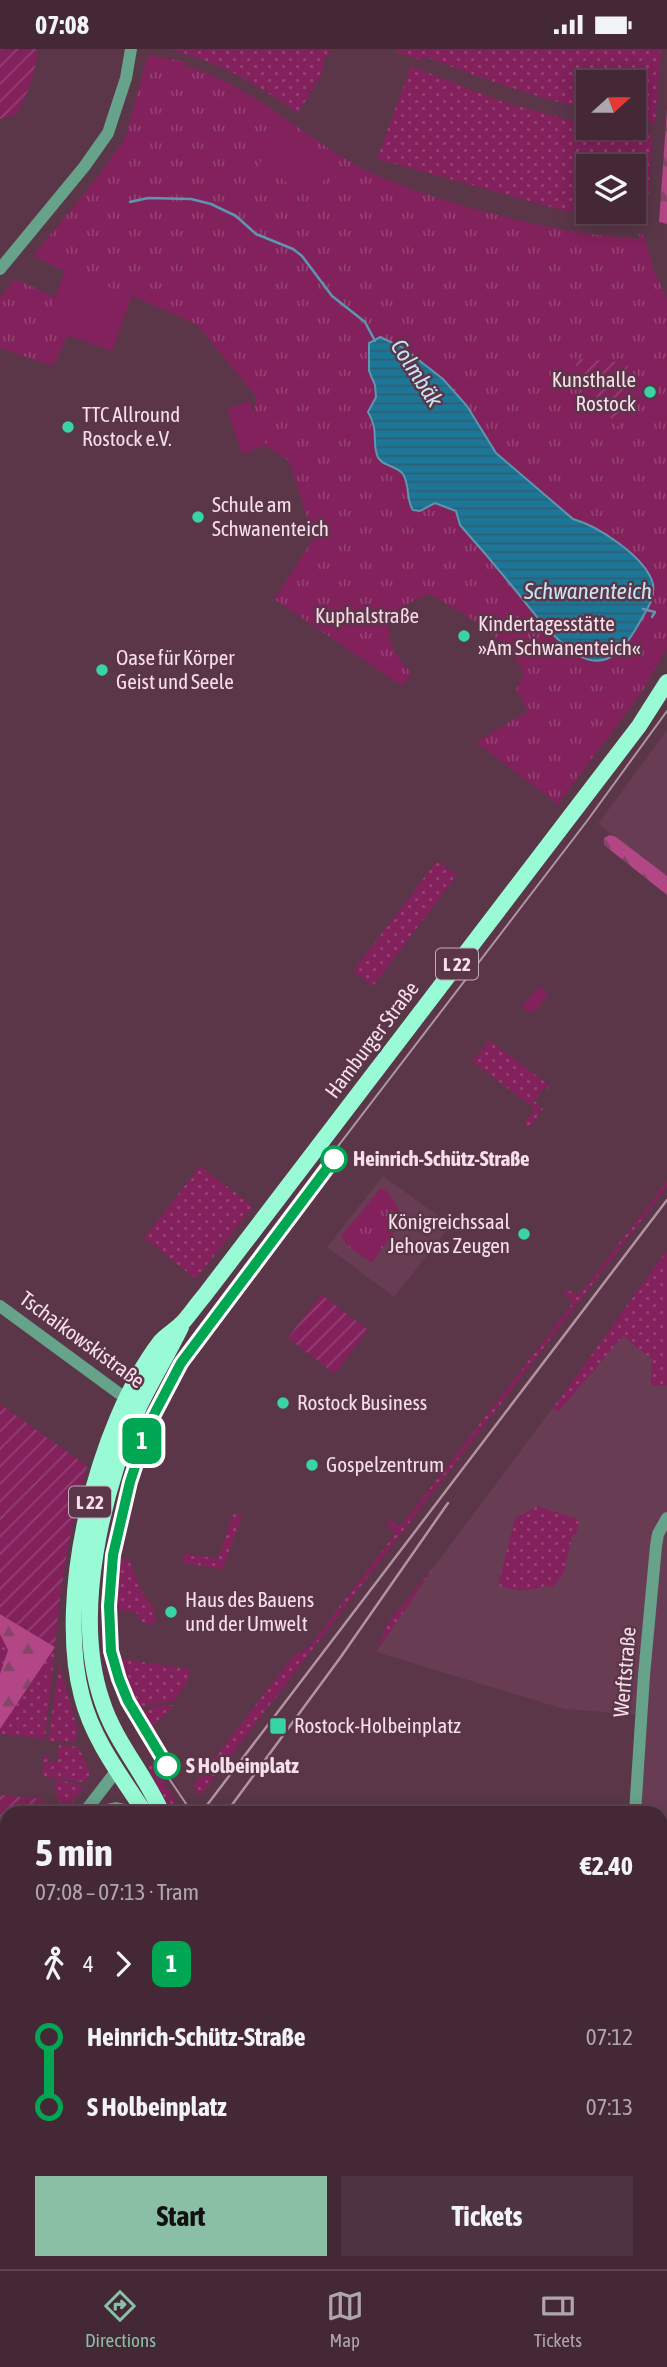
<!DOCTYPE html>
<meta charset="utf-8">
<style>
:root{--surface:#442836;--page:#4e3442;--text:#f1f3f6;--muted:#afa6ad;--line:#5c4451;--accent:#8abfa5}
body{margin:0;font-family:"Asap Condensed",sans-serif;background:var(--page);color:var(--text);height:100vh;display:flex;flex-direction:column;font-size:26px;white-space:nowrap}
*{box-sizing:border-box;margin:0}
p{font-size:23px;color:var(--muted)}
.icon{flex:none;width:38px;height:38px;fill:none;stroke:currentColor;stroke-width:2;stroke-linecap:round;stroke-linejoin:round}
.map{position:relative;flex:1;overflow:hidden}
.details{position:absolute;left:0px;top:1757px;width:668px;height:464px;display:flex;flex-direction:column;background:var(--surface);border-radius:21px 21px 0 0;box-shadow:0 4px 18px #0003,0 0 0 2px var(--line)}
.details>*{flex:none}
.badge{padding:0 14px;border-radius:10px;font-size:24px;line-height:46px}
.needle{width:46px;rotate:69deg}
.tools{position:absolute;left:576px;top:21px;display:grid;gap:14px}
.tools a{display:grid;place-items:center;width:70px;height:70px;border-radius:0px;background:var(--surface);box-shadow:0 4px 18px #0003,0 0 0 2px var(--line);font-size:35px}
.map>.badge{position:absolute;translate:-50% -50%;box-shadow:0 0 0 4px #fff}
.legs{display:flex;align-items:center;gap:10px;height:77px;padding:0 35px;font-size:23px}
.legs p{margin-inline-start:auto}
.summary{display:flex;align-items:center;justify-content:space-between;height:119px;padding:0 35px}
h1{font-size:38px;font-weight:700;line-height:52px}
.action{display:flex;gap:14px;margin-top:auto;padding:14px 35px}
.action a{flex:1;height:80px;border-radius:0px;background:var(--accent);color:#111;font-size:28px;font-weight:700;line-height:80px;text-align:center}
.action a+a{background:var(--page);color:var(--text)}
ul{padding:0 35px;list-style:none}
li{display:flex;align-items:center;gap:24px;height:70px;font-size:26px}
li i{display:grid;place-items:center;width:10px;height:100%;margin:0 9px;background:currentColor}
li i::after{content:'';width:18px;height:18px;margin:-9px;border:5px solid;border-radius:50%;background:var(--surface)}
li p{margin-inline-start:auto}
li:first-child i{background:linear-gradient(#0000 50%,currentColor 0)}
li:last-child i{background:linear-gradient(currentColor 50%,#0000 0)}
.status{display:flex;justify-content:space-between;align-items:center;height:49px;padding:0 35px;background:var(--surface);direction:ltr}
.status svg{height:19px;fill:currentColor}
.menu{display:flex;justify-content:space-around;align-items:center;height:98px;border-top:2px solid var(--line);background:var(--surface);font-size:19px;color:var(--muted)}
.menu a{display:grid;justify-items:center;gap:4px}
.menu .selected{color:var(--accent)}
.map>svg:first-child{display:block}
.built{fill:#683d54}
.grass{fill:url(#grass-dots);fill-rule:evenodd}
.forest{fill:url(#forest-firs)}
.park{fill:url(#park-tufts)}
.garden{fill:url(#garden-furrows)}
.pitch{fill:#82215b}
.water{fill:url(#water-rules);stroke:#5e96b0;stroke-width:2}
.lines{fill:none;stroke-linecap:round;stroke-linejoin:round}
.stream{stroke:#5e96b0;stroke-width:2.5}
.tertiary{stroke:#67a28b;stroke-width:12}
.primary{stroke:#98fbd6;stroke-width:16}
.tram{stroke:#b194a2;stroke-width:2}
.rail{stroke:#b194a2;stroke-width:2.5}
.line-1-casing{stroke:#fff;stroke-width:16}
.line-1{stroke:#00a651;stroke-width:10}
.poi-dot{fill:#38d4a6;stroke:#5a3648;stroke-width:2.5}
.stop-1-dot{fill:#fff;stroke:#00a651;stroke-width:3.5}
.labels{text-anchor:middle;stroke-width:5;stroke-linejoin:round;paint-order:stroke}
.shield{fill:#5a3648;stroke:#c8acb9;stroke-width:2}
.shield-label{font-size:19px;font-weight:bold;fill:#f7dfea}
.poi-label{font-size:21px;fill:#f7dfea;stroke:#5a3648;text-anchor:start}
.park-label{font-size:21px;fill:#f5d7e5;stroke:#5a3648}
.street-label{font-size:21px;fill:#f7dfea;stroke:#5a3648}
.stop-label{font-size:21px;font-weight:bold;fill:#f7dfea;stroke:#5a3648;text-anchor:start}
.water-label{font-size:23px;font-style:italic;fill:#c6e5f3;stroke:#5a3648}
</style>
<div class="status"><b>07:08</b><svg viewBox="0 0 49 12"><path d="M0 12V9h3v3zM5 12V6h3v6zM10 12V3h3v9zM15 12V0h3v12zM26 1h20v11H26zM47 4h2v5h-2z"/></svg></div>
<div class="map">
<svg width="667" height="2220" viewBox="0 0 667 2220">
<defs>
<pattern id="grass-dots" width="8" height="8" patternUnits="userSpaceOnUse" patternTransform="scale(1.75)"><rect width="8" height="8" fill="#82215b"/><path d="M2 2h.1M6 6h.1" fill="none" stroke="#944173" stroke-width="1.8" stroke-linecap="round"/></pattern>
<pattern id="forest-firs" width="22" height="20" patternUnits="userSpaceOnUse" patternTransform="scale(1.75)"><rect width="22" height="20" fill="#b34684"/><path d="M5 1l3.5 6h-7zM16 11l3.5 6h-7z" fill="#844568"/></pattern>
<pattern id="park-tufts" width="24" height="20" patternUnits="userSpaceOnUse" patternTransform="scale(1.75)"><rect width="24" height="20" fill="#82215b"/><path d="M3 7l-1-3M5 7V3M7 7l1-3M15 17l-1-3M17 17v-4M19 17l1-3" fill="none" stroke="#944173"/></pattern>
<pattern id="garden-furrows" width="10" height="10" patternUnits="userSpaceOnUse" patternTransform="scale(1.75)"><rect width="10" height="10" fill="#82215b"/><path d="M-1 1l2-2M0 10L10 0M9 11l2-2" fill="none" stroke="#944173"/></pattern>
<pattern id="water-rules" width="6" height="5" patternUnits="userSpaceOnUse" patternTransform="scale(1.75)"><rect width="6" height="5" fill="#1c7697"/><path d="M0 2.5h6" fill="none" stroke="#315f73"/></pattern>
</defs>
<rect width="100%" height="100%" fill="#5a3648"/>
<path class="built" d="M667 681V827L598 775Z
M383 1127 451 1176 394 1248 327 1198Z
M613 1278 653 1310 651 1336 667 1337V2054H662V1764H635L640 1666 564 1660 376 1603 436 1515Z"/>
<path class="grass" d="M168 0H334L324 9 322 25 298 64C256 35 219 12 168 0Z
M396 0H661L655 76 646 69 634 68V33H588V60C531 48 477 27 423 7V12L396 3Z
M411 17 500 52 588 76V79L652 84 647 174 598 171 377 110ZM588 117H634V163H588Z
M437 812 457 826 373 937 353 922Z
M489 991 550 1037 549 1040 545 1038 534 1052 543 1060 530 1078 524 1074 535 1060 472 1012Z
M200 1117 253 1157 196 1230 144 1189Z
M667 1132V1138L200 1747 193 1737 294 1606 308 1599 395 1485 387 1475 388 1471 400 1477 411 1464 572 1255V1252L563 1244 566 1240 577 1246 581 1244Z
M667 1201V1337L651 1336 652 1310 623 1287 558 1363 553 1359Z
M538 1457 580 1471 576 1485H573L563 1525 553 1538C544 1536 543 1538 535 1540 523 1542 510 1540 498 1537L515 1469Z
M233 1465 242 1467 223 1520 182 1514 184 1504 218 1510Z
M119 1510 129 1511 142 1543 153 1558 156 1576 143 1574 137 1564 116 1560 114 1553Z
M436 1515 376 1603 387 1575Z
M0 1565 55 1598 45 1690 0 1685Z
M122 1610 190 1620 187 1634 175 1651 139 1658 130 1642 120 1611Z
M59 1614 77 1678 76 1693 48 1692Z
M173 1656 174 1657 151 1679 143 1663 157 1657Z
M59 1696 77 1698 80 1701 90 1725 87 1731 82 1733 42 1727 44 1707H49L48 1712 57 1713Z
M149 1714 152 1715 183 1764H173L149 1722Z
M54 1730 81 1736 83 1739 66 1762 57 1748Z
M28 2214H196L198 2220H79Z"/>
<path class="forest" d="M667 60V175L659 173Z
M610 786 616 788 667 827V846L604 796V789Z
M0 1565 55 1598 0 1680V1625L8 1601 0 1585Z"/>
<path class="park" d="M148 6 185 13 184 16C246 34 290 77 344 109 374 128 408 139 441 150 506 170 572 186 639 190V184L644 187 653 220 667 249V599L641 644 558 755 476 693 528 662 516 641 524 625C505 585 467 568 430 545 382 561 377 588 411 624L402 637 274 550 314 489 289 412 254 389 255 346 196 275 132 247 65 222 33 207 100 125 125 89Z
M15 230 55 248 45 277 68 286 53 317 0 299V248Z
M538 939 545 940 547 947 537 960 528 964 522 957Z
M381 1139 389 1144 404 1169 372 1214 348 1197 341 1187Z"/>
<path class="garden" d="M0 0H38C35 24 28 45 16 66L0 70Z
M571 309 628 314 622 377H616Z
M321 1245 368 1281 335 1325 288 1289Z
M0 1355 87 1417C70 1476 60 1537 55 1598L0 1565Z
M0 1746 41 1750 46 1758 41 1764H7V1843L0 1839Z"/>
<path class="pitch" d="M280 81 334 114 313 149 259 116Z
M65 222 132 247 112 302 44 278Z
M250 352 266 396 242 405 227 360Z"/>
<path class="water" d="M380 288 402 298 443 330 467 357 496 404 573 470C598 477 646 508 653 535 655 548 648 559 642 569 629 593 610 625 578 606 551 589 532 561 512 537 495 516 478 496 460 476L456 462 435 454 420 462 413 461C406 452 410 436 403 425 396 416 380 417 377 406 372 390 379 382 368 363L376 348 375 336 369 322V294Z"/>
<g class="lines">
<path class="stream" d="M130 153 148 149 191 150 211 155 236 167 256 185 293 200 302 207 332 247 365 273 375 292
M643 560 655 563 652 568"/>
<path class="tertiary" d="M0 220 84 118 108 84 126 29 131 0
M0 1257 128 1351
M84 1764 117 1721
M92 1764 116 1759 137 1764
M635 1764 644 1626 656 1497 658 1485 667 1469
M0 1873 7 1864
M582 2220 583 2214"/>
<path class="primary" d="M145 1764C121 1727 93 1691 82 1648 55 1547 97 1376 160 1293 167 1285 177 1280 184 1272 191 1264 197 1255 204 1247L639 677 667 633
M162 1764C145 1725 115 1693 102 1652 72 1564 103 1441 139 1358 152 1331 168 1305 181 1278
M346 2214 349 2220"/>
<path class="tram" d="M192 1764C164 1720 128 1676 112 1627 103 1598 103 1567 106 1537 113 1444 146 1352 201 1276L587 772 667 662
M362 2214 365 2220"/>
<path class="rail" d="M201 1764 667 1151
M226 1764 340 1609 448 1454
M0 2021 7 2012
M0 2037 7 2029"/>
</g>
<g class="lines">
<defs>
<path id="line-1" d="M167 1717 128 1652 119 1630 111 1602 109 1557 113 1506 130 1433 149 1375 181 1314 334 1110"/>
</defs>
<use href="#line-1" class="line-1-casing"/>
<use href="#line-1" class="line-1"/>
</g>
<g class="poi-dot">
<circle cx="650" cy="343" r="7"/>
<circle cx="68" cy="378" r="7"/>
<circle cx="198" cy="468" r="7"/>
<circle cx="464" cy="587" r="7"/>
<circle cx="102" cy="621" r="7"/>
<circle cx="524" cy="1185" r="7"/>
<circle cx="283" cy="1354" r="7"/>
<circle cx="312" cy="1416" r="7"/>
<circle cx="171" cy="1563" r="7"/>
<rect x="269" y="1668" width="18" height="18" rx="3.5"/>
</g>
<g class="stop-1-dot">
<circle cx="334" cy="1110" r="12"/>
<circle cx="167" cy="1717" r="12"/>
</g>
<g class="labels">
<g class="shield">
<rect x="436" y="899.5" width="42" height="31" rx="5"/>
<rect x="69" y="1437.5" width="42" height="31" rx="5"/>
</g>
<g class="shield-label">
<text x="457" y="922">L 22</text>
<text x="90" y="1460">L 22</text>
</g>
<g class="poi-label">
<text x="636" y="338" text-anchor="end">Kunsthalle<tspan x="636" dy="24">Rostock</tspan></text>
<text x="82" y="373">TTC Allround<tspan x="82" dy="24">Rostock e.V.</tspan></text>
<text x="212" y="463">Schule am<tspan x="212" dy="24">Schwanenteich</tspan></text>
<text x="478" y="582">Kindertagesstätte<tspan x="478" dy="24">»Am Schwanenteich«</tspan></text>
<text x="116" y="616">Oase für Körper<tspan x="116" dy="24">Geist und Seele</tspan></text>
<text x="510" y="1180" text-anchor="end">Königreichssaal<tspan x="510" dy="24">Jehovas Zeugen</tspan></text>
<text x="297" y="1361">Rostock Business</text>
<text x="326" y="1423">Gospelzentrum</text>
<text x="185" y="1558">Haus des Bauens<tspan x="185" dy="24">und der Umwelt</tspan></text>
<text x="294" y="1684">Rostock-Holbeinplatz</text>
</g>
<g class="park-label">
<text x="367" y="574">Kuphalstraße</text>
</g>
<g class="street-label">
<text transform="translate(372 991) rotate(-53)" y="7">Hamburger Straße</text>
<text transform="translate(82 1291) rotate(36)" y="7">Tschaikowskistraße</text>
<text transform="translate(625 1623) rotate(-85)" y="7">Werftstraße</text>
</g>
<g class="stop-label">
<text x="353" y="1117">Heinrich-Schütz-Straße</text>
<text x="186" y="1724">S Holbeinplatz</text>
</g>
<g class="water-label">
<text transform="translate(417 324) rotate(57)" y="8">Colmbäk</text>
<text x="588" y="550">Schwanenteich</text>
</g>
</g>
</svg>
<div class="tools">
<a><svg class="needle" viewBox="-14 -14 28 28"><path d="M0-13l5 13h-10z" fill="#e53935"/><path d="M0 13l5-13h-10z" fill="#afa6ad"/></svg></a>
<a><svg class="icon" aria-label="layers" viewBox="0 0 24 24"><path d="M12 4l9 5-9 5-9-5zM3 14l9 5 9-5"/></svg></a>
</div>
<b class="badge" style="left:142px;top:1392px;background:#00a651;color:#fff">1</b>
<section class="details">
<div class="summary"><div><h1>5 min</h1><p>07:08 – 07:13 · Tram</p></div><b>€2.40</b></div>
<div class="legs"><svg class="icon" aria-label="walk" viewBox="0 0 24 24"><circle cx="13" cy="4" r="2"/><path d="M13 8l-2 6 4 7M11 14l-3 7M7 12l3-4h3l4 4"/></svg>4<svg class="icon" aria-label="forward" viewBox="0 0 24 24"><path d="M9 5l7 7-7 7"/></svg><b class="badge" style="background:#00a651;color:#fff">1</b></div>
<ul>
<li><i style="color:#00a651"></i><b>Heinrich-Schütz-Straße</b><p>07:12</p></li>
<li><i style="color:#00a651"></i><b>S Holbeinplatz</b><p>07:13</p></li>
</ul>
<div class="action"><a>Start</a><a>Tickets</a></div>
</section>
</div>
<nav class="menu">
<a class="selected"><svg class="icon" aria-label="directions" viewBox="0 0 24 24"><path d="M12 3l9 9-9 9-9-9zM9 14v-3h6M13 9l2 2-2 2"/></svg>Directions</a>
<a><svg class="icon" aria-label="map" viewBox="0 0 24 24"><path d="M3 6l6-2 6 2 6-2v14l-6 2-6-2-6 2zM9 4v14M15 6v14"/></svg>Map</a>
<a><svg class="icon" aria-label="tickets" viewBox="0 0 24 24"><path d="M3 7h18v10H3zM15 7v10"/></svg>Tickets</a>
</nav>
